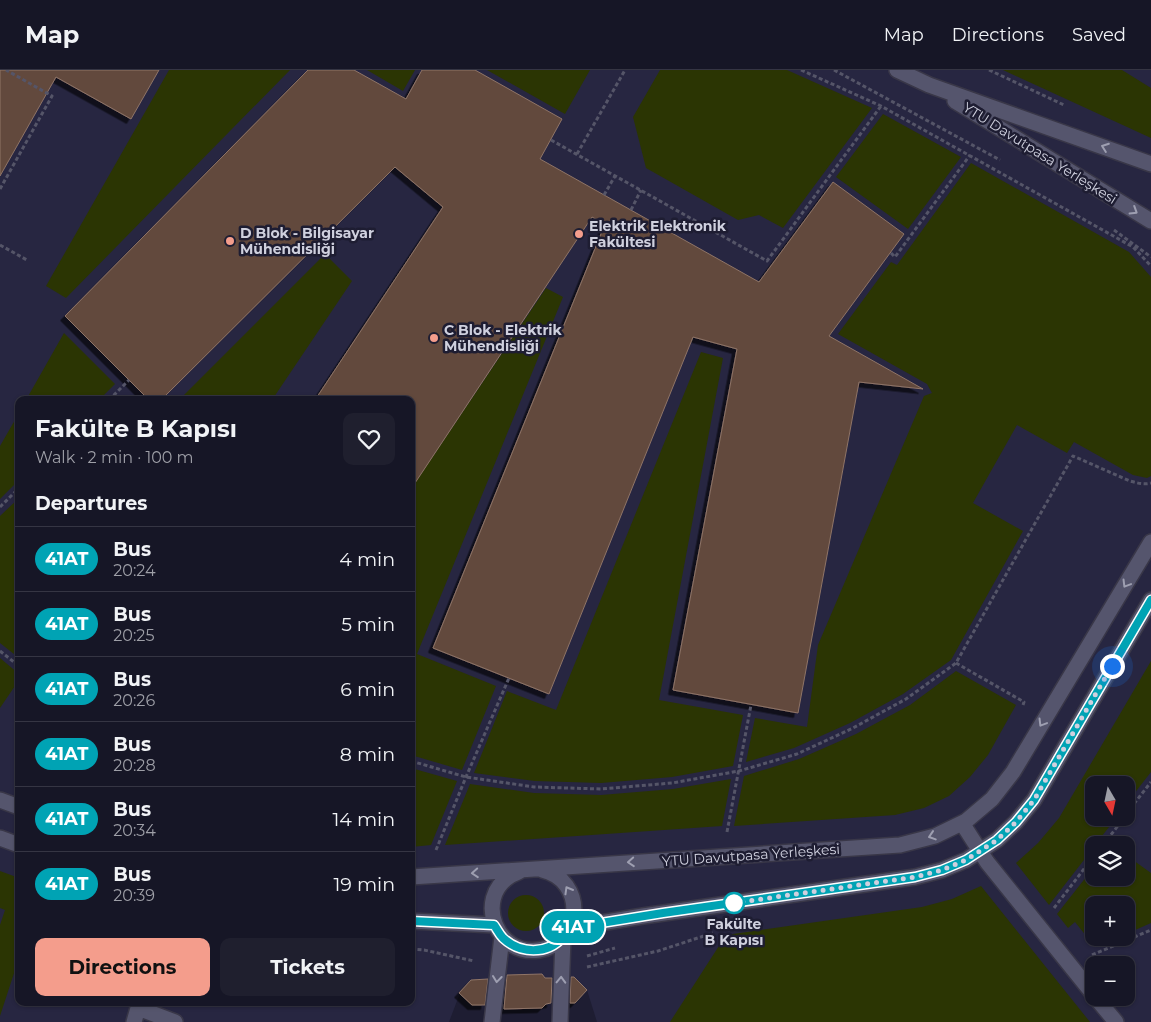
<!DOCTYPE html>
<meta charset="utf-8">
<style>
:root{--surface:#161626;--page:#1f1f2e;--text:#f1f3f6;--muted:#9e9fa7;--line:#353543;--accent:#f49d8c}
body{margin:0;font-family:Montserrat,sans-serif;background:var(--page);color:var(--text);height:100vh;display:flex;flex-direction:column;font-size:19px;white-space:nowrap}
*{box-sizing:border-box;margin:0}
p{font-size:16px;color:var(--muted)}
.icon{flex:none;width:28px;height:28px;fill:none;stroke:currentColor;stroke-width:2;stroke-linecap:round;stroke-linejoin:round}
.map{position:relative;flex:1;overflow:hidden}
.side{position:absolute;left:15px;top:326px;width:400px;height:610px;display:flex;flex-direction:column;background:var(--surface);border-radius:10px;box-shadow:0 1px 4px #0004,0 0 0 1px var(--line)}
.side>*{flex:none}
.badge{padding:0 10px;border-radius:16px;font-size:18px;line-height:32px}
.needle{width:32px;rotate:171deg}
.fabs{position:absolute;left:1085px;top:706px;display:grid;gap:10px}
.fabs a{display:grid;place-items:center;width:50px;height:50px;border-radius:10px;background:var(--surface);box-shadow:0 1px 4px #0004,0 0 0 1px var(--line);font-size:25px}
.you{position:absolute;width:25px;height:25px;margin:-12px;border:4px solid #fff;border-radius:50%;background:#1a73e8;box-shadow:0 0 0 8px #1a73e833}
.map>.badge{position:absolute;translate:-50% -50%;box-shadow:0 0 0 2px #fff}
h2{padding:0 20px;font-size:19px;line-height:45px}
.round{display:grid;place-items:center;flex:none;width:52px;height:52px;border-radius:10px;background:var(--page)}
.summary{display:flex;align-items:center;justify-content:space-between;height:85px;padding:0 20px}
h1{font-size:24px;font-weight:700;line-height:38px}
.action{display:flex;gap:10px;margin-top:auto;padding:10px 20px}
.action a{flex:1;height:58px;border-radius:10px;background:var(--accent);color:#111;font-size:20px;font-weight:700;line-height:58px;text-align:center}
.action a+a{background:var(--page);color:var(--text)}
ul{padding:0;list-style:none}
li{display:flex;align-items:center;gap:15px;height:65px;padding:0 20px;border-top:1px solid var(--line)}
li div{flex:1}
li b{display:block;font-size:19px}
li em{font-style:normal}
li .badge{min-width:55px;font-weight:700;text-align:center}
header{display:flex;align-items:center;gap:30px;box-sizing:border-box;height:70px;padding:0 25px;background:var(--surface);border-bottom:1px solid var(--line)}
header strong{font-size:24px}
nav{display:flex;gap:28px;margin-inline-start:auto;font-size:18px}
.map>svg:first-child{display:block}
.built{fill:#272641;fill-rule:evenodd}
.green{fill:#2b3503}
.building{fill:#624a3d;stroke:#8f7467;filter:url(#shadow)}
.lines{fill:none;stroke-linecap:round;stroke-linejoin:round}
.lane-casing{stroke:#393748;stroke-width:18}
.street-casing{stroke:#393748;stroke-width:18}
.path{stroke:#555568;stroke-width:3;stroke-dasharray:4 2.5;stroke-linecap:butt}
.lane{stroke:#55556d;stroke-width:15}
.street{stroke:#55556d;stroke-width:15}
.oneway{stroke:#9e9fb1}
.line-casing{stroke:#fff;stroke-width:11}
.line{stroke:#00a3b4;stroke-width:8}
.walk{stroke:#cfd0de;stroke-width:5;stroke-dasharray:0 9}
.poi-dot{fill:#f49d8c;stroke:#1e1d32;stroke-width:2}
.stop-dot{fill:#fff;stroke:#00a3b4;stroke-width:2.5}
.labels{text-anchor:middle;stroke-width:5;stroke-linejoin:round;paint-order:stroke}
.street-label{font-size:14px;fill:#cfd0de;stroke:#1e1d32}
.poi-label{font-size:14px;font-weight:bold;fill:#cfd0de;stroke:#1e1d32;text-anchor:start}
.stop-label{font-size:14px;font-weight:bold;fill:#cfd0de;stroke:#1e1d32}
</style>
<header>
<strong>Map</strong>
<nav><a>Map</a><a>Directions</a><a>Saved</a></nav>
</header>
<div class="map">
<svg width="1151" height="952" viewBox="0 0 1151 952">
<defs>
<filter id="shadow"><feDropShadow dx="-4.5" dy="4.5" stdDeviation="0" flood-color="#0009"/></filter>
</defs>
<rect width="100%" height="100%" fill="#1e1d32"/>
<path class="built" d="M0 0H1151V952H597L587 920 460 923 449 952H0ZM19 330H411V932H19ZM1094 715H1126V748H1094ZM1094 775H1126V808H1094ZM1094 835H1126V868H1094ZM1094 895H1126V928H1094Z"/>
<path class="green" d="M169 0H290L66 228 46 216Z
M367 0H415L403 21Z
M487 0H590L565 44Z
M660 0H787L872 38 783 158 759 145 738 150 646 98 633 47Z
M1003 0H1122L1151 18V68Z
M883 44 961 87 908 159 836 107Z
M971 93 1129 182 1151 207V406L1147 408 1133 405 1074 372 1067 383 1017 355 973 433 1023 461 951 590 903 624 850 653 794 678 746 692 755 648 807 657 818 575 924 326 932 323 927 314 838 264 891 192 897 195Z
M325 184 352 211 272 330H179Z
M546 218 563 227 417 584 496 616 462 700 411 685V419Z
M64 263 115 314 99 330H26Z
M701 282 723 288 659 630 743 645 733 696 672 707 601 713 535 711 474 703 507 621 556 640Z
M19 343V410L0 429V376Z
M19 428V588L0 573V446Z
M0 588 19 604V610L0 638Z
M1151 591V702L1126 734V715H1094V748H1116L1095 775H1094V777L1049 835 1016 793 1038 773 1059 748Z
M956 601 1016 635 988 685 970 707 949 726 924 738 895 745 734 756 744 706 799 689 856 664 910 635Z
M411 698 457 711 431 775 411 777Z
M731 709 722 756 445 775 470 714 534 723 601 725 673 719Z
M1126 785 1151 803V853L1126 864V835H1094V868H1117L1095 877 1075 852 1068 858 1057 844 1094 797V808H1126Z
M0 801 19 808V888L0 946V855L5 840 0 838Z
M981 816 1090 952H670L726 865 922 837 952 829Z
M508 843a18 18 0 1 1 36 0a18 18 0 1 1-36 0Z"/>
<path class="building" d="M0 0H159L131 49 56 7 0 106Z
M308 0H354L406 29 422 0H475L562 49 540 89 759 212 833 112 904 164 829 266 923 319 859 312 798 643 673 620 737 279 693 267 549 624 433 578 605 154 592 147 411 419V330H315L443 137 395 97 161 330H149L65 246Z
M542 904 545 908H552L551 933 546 934 542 938 504 939 507 905Z
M571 907H574L587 920 575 933H570Z
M488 909 485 935H472L459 923 471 910Z"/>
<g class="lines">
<defs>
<path id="lane" d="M138 938 175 952
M134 952 138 938V932"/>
<path id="street" d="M897 0 929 15 1151 94
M955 31 1151 151
M0 730 19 737
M962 753 987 792 1094 925
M0 768 19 775
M520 801C517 803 513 804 510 806 474 829 497 887 539 880 584 873 586 810 542 800
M411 807 900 775 935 766 966 751 992 729 1013 702 1151 472
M411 851 494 855
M570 858 643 846 915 807 942 800 966 790 997 770 1016 752 1034 730 1151 530
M1096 928 1116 952
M492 952 502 867
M560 952 563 868"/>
</defs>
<use href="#lane" class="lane-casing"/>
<use href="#street" class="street-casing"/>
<path class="path" d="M801 0 881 36 1133 177 1151 196
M834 0 1000 90
M989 0 1064 35
M551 70 767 191 881 36
M577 84 625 0
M0 119 52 26 6 0
M604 125 615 106
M631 140 641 120
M1114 160 1151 187
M0 175 27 190
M891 183 895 187 970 85
M109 330 129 310
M0 437 19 418
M0 581 19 596
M956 593 1024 632 1023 635
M411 691 466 707 534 717 601 719 672 713 739 701 797 684 853 658 906 629 956 593 1073 386 1130 411C1137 413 1144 415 1151 413
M1126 744 1151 712
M727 762 751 635
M1103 775 1124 748
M436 780 466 707 509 608
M1054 838 1094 786
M411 879 424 880 474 891
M1092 885 1151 860
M587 886 615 878
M587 897 658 881 713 863"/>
<use href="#lane" class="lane"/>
<use href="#street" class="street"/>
</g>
<defs><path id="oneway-chevron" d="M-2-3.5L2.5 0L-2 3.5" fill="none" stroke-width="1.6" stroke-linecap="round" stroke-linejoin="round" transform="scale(1.25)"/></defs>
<g class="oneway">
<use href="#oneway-chevron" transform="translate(1105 77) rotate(-160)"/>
<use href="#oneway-chevron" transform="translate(1134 141) rotate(32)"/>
<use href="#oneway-chevron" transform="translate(1126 514) rotate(121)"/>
<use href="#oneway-chevron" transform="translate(1042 653) rotate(121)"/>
<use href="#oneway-chevron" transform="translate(932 766) rotate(162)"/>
<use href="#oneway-chevron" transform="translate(631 792) rotate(176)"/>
<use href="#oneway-chevron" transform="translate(475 803) rotate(176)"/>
<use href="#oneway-chevron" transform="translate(568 820) rotate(-120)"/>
<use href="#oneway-chevron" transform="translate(497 909) rotate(97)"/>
<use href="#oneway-chevron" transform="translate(561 910) rotate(-88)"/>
</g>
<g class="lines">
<defs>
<path id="line" d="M411 851 494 855C497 859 499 864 503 868 520 884 547 885 563 867 566 865 568 861 570 858L663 843 915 807 942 800 966 790 997 770 1016 752 1034 730 1151 530"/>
</defs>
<use href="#line" class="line-casing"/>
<use href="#line" class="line"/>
<path class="walk" d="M734 833 915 807 942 800 966 790 997 770 1016 752 1034 730 1112 596"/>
</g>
<g class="poi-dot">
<circle cx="579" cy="164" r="5"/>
<circle cx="230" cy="171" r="5"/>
<circle cx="434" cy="268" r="5"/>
</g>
<circle class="stop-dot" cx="734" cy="833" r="10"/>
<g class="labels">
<g class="street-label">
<text transform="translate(1040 83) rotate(32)" y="5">YTU Davutpasa Yerleşkesi</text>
<text transform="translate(751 785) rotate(-4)" y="5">YTU Davutpasa Yerleşkesi</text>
</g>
<g class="poi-label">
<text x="589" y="161">Elektrik Elektronik<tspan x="589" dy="16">Fakültesi</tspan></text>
<text x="240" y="168">D Blok - Bilgisayar<tspan x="240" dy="16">Mühendisliği</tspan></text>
<text x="444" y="265">C Blok - Elektrik<tspan x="444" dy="16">Mühendisliği</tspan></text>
</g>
<g class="stop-label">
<text x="734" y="859">Fakülte<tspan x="734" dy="16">B Kapısı</tspan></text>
</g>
</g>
</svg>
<div class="fabs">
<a><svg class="needle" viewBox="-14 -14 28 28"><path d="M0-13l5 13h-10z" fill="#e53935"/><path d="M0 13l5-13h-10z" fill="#9e9fa7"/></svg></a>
<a><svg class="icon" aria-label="layers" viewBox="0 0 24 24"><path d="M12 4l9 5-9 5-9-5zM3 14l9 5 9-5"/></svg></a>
<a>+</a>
<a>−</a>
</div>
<div class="you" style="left:1112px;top:596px"></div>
<b class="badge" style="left:573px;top:857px;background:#00a3b4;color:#fff">41AT</b>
<section class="side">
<div class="summary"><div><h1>Fakülte B Kapısı</h1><p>Walk · 2 min · 100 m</p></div><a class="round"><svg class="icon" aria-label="heart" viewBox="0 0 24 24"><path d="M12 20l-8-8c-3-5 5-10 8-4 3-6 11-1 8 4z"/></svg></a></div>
<h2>Departures</h2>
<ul>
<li><span class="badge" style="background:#00a3b4;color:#fff">41AT</span><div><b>Bus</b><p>20:24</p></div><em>4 min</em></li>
<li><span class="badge" style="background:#00a3b4;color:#fff">41AT</span><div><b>Bus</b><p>20:25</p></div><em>5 min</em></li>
<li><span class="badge" style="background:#00a3b4;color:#fff">41AT</span><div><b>Bus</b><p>20:26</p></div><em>6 min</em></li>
<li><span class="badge" style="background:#00a3b4;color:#fff">41AT</span><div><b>Bus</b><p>20:28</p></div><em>8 min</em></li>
<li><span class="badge" style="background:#00a3b4;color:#fff">41AT</span><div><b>Bus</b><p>20:34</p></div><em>14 min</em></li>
<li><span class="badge" style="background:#00a3b4;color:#fff">41AT</span><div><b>Bus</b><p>20:39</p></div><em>19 min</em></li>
</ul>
<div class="action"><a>Directions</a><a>Tickets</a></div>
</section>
</div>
